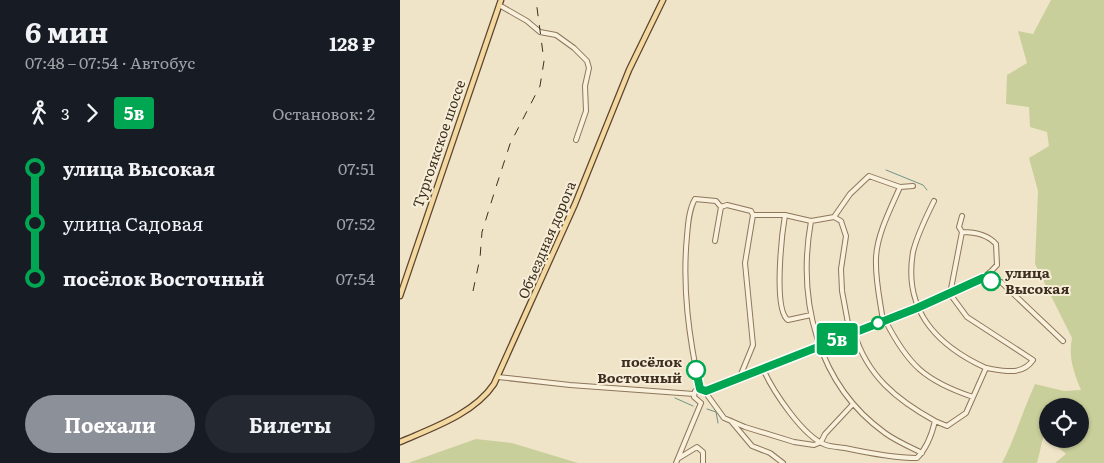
<!DOCTYPE html>
<html lang="ru">
<meta charset="utf-8">
<style>
:root{--surface:#171b24;--page:#242831;--text:#f1f3f6;--muted:#9ea1a6;--accent:#8c9099}
body{margin:0;font-family:Literata,serif;background:var(--page);color:var(--text);height:100vh;display:flex;flex-direction:column;font-size:19px;white-space:nowrap}
*{box-sizing:border-box;margin:0}
p{font-size:16px;color:var(--muted)}
.icon{flex:none;width:28px;height:28px;fill:none;stroke:currentColor;stroke-width:2;stroke-linecap:round;stroke-linejoin:round}
.map{position:relative;flex:1;overflow:hidden}
.side{display:flex;flex-direction:column;background:var(--surface);width:400px}
.side>*{flex:none}
.badge{padding:0 10px;border-radius:4px;font-size:18px;line-height:32px}
.fabs{position:absolute;left:639px;top:398px;display:grid;gap:10px}
.fabs a{display:grid;place-items:center;width:50px;height:50px;border-radius:50%;background:var(--surface);box-shadow:0 1px 4px #0004;font-size:25px}
.map>.badge{position:absolute;translate:-50% -50%;box-shadow:0 0 0 2px #fff}
.legs{display:flex;align-items:center;gap:8px;height:55px;padding:0 25px;font-size:16px}
.legs p{margin-inline-start:auto}
.head{display:flex;align-items:center;justify-content:space-between;height:85px;padding:0 25px}
h1{font-size:28px;font-weight:700;line-height:38px}
.cta{display:flex;gap:10px;margin-top:auto;padding:10px 25px}
.cta a{flex:1;height:58px;border-radius:30px;background:var(--accent);color:#fff;font-size:20px;font-weight:700;line-height:58px;text-align:center}
.cta a+a{background:var(--page);color:var(--text)}
ul{padding:0 25px;list-style:none}
li{display:flex;align-items:center;gap:18px;height:55px;font-size:19px}
li i{display:grid;place-items:center;width:8px;height:100%;margin:0 6px;background:currentColor}
li i::after{content:'';width:12px;height:12px;margin:-6px;border:4px solid;border-radius:50%;background:var(--surface)}
li p{margin-inline-start:auto}
li:first-child i{background:linear-gradient(#0000 50%,currentColor 0)}
li:last-child i{background:linear-gradient(currentColor 50%,#0000 0)}
main{display:flex;flex:1;min-height:0}
.map>svg:first-child{display:block}
.green{fill:#c9cf9b}
.lines{fill:none;stroke-linecap:round;stroke-linejoin:round}
.stream{stroke:#6f938a;stroke-width:1}
.minor-casing{stroke:#8d765c;stroke-width:6}
.major-casing{stroke:#5b4430;stroke-width:7}
.minor{stroke:#faf1dc;stroke-width:4}
.major{stroke:#f3d9a0;stroke-width:4.5}
.rail{stroke:#3d2e20;stroke-width:1;stroke-dasharray:9 9;stroke-linecap:butt}
.line-1-casing{stroke:#fff;stroke-width:11}
.line-1{stroke:#00a651;stroke-width:8}
.stop-1-dot{fill:#fff;stroke:#00a651;stroke-width:2.5}
.labels{text-anchor:middle;stroke-width:4;stroke-linejoin:round;paint-order:stroke}
.street-label{font-size:14px;fill:#3d2e20;stroke:#f7eed8}
.stop-label{font-size:14px;font-weight:bold;fill:#3d2e20;stroke:#f7eed8;text-anchor:start}
</style>
<main>
<section class="side">
<div class="head"><div><h1>6 мин</h1><p>07:48 – 07:54 · Автобус</p></div><b>128 ₽</b></div>
<div class="legs"><svg class="icon" aria-label="walk" viewBox="0 0 24 24"><circle cx="13" cy="4" r="2"/><path d="M13 8l-2 6 4 7M11 14l-3 7M7 12l3-4h3l4 4"/></svg>3<svg class="icon" aria-label="forward" viewBox="0 0 24 24"><path d="M9 5l7 7-7 7"/></svg><b class="badge" style="background:#00a651;color:#fff">5в</b><p>Остановок: 2</p></div>
<ul>
<li><i style="color:#00a651"></i><b>улица Высокая</b><p>07:51</p></li>
<li><i style="color:#00a651"></i><span>улица Садовая</span><p>07:52</p></li>
<li><i style="color:#00a651"></i><b>посёлок Восточный</b><p>07:54</p></li>
</ul>
<div class="cta"><a>Поехали</a><a>Билеты</a></div>
</section>
<div class="map">
<svg width="704" height="463" viewBox="0 0 704 463">
<rect width="100%" height="100%" fill="#f0e4c8"/>
<path class="green" d="M651 0H704V463H655L666 454 649 439H680V406H648L647 437 644 434 637 463H602C615 438 623 410 635 384L664 391 681 390C674 373 668 357 672 338L635 264 638 191 629 158 649 146 647 132 630 127 629 107 606 104 607 75 627 63 618 31 633 34Z
M76 439 112 443 178 463H8Z"/>
<g class="lines">
<path class="stream" d="M486 170 523 185 527 190
M275 398 293 406
M307 409 316 412 318 423"/>
<defs>
<path id="minor" d="M99 5 127 21 140 32 156 35 174 48 187 61 189 68 185 86 186 111 176 140
M534 201C526 217 517 235 513 252 503 310 536 345 586 368
M385 215C382 233 373 310 388 320L411 315
M562 216 559 227 562 232
M434 217 441 221 446 236 441 269 442 291 450 334
M411 221C397 300 417 384 485 433 496 441 510 447 522 453
M315 241 321 207
M588 276 601 282 663 341
M583 278 594 281 596 278
M485 320C508 365 525 381 573 397
M483 321C480 300 475 279 476 258 477 234 491 208 500 187
M454 332C467 376 497 400 535 421
M98 377 170 385 294 394
M339 379 353 345 345 263 353 215
M300 389C289 338 282 288 287 236 288 224 289 209 295 199L316 201 321 207 327 205 351 211 353 215H385L411 221 434 217 450 194 469 176 500 187 513 186
M300 389 295 391 294 397 301 403
M306 391 517 308C543 297 578 288 597 265L596 244C588 235 574 232 562 232L550 294 567 317 633 360C622 376 604 371 586 368L566 413 547 426 535 421C532 434 527 448 517 458 493 458 468 453 445 448 439 447 432 447 426 445 403 437 373 391 363 369
M308 396 324 418 345 427 394 442 414 445 421 442
M331 421 352 446 370 453 383 463
M421 442 425 434 453 404
M279 458 297 447 303 452V463
M276 463 301 403"/>
<path id="major" d="M0 296 101 0
M0 442C32 428 74 414 94 384L175 204 229 70 263 0"/>
</defs>
<use href="#minor" class="minor-casing"/>
<use href="#major" class="major-casing"/>
<use href="#minor" class="minor"/>
<use href="#major" class="major"/>
<path class="rail" d="M73 291 80 258 82 232 96 187 110 144 140 86 144 61 136 0"/>
</g>
<g class="lines">
<defs>
<path id="line-1" d="M296 370 300 389 306 391 517 308 583 278 591 281"/>
</defs>
<use href="#line-1" class="line-1-casing"/>
<use href="#line-1" class="line-1"/>
</g>
<g class="stop-1-dot">
<circle cx="591" cy="281" r="9"/>
<circle cx="478" cy="323" r="6"/>
<circle cx="296" cy="370" r="9"/>
</g>
<g class="labels">
<g class="street-label">
<text transform="translate(39 144) rotate(-71)" y="5">Тургоякское шоссе</text>
<text transform="translate(147 240) rotate(-67)" y="5">Объездная дорога</text>
</g>
<g class="stop-label">
<text x="605" y="278">улица<tspan x="605" dy="16">Высокая</tspan></text>
<text x="282" y="367" text-anchor="end">посёлок<tspan x="282" dy="16">Восточный</tspan></text>
</g>
</g>
</svg>
<div class="fabs">
<a><svg class="icon" aria-label="locate" viewBox="0 0 24 24"><circle cx="12" cy="12" r="6"/><path d="M12 2v4M12 18v4M2 12h4M18 12h4"/></svg></a>
</div>
<b class="badge" style="left:437px;top:339px;background:#00a651;color:#fff">5в</b>
</div>
</main>
